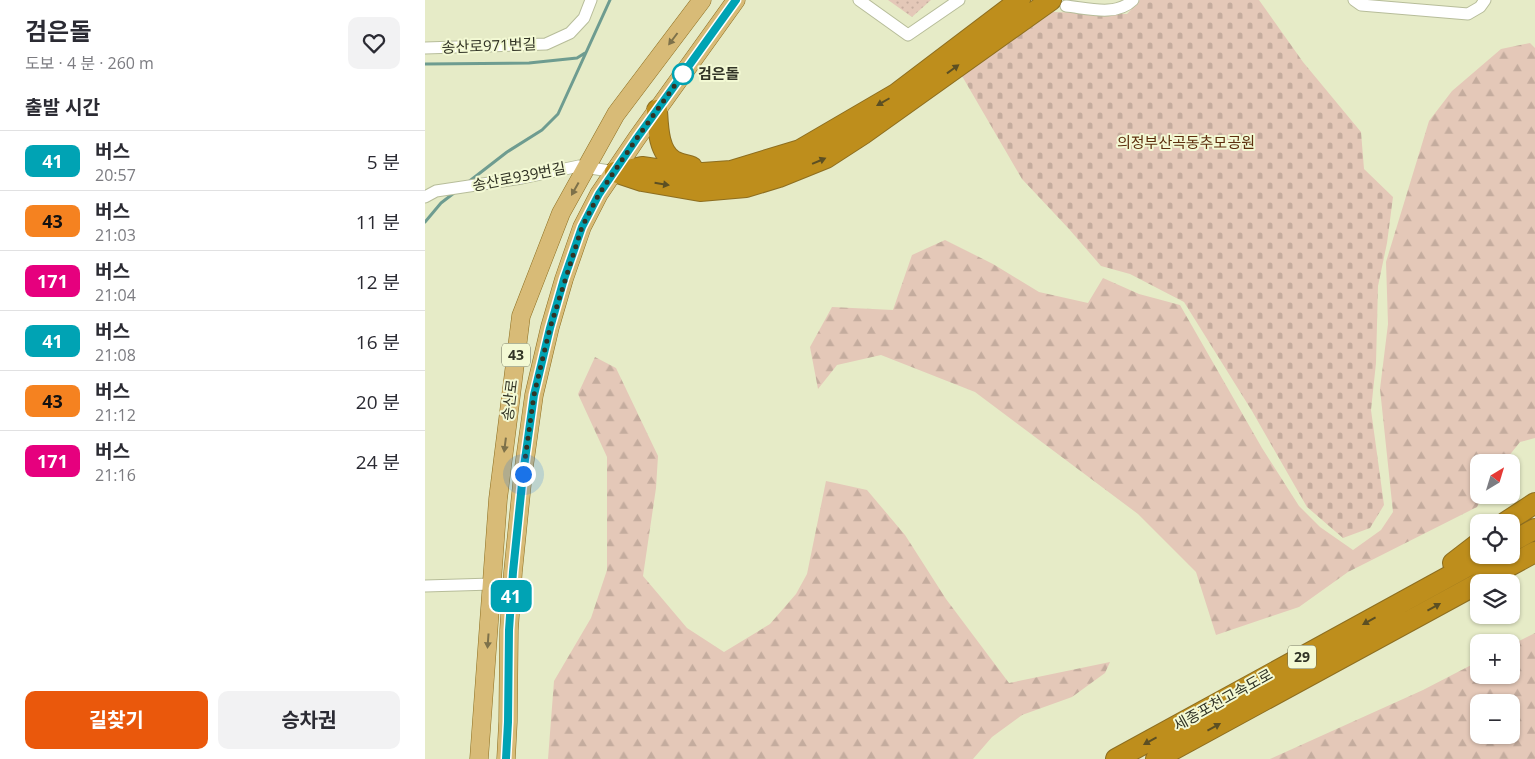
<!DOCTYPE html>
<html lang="ko">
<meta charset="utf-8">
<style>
:root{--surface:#fff;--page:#f2f2f3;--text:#2b2b33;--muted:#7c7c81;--line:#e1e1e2;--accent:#ea580c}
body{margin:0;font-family:"Open Sans","Noto Sans KR",sans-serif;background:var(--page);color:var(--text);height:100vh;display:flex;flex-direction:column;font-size:19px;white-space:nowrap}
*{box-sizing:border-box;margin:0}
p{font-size:16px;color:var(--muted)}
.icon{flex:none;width:28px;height:28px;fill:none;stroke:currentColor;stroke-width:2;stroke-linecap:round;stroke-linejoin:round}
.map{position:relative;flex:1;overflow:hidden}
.sheet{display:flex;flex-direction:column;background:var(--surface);width:425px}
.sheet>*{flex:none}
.badge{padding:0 10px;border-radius:8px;font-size:18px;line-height:32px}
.needle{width:32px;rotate:38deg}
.buttons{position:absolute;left:1045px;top:454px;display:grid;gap:10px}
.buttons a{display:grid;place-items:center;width:50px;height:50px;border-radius:10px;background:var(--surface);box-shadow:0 1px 4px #0004;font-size:25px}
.you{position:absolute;width:25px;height:25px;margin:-12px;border:4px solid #fff;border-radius:50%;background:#1a73e8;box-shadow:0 0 0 8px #1a73e833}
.map>.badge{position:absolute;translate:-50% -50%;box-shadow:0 0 0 2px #fff}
h2{padding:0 25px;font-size:19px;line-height:45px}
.round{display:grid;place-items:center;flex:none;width:52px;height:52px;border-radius:10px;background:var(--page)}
.overview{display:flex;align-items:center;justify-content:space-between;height:85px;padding:0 25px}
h1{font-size:24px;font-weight:700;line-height:38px}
.primary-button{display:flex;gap:10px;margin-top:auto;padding:10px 25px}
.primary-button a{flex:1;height:58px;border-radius:10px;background:var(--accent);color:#fff;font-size:20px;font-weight:700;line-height:58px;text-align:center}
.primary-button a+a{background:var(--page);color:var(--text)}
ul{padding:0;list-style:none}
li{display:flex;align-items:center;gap:15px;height:60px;padding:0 25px;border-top:1px solid var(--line)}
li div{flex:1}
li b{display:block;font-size:19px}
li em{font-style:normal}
li .badge{min-width:55px;font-weight:700;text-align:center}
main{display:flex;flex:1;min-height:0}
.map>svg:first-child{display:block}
.grass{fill:url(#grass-dots)}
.forest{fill:url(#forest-firs);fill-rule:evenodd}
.cemetery{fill:url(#cemetery-stones)}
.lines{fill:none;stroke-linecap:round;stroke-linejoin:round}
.stream{stroke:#6e9c90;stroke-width:3}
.street-casing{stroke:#b7bd9a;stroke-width:13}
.primary-casing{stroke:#8d6e20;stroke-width:19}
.highway-casing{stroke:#8d6e20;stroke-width:22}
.street{stroke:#fff;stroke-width:11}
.primary{stroke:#d8bb77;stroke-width:18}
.highway{stroke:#be8e1c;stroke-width:20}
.oneway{fill:#7d714a}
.oneway2{fill:#5c4f23}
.line-casing{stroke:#fff;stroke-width:11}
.line{stroke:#00a3b4;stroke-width:8}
.walk{stroke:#323426;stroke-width:5;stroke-dasharray:0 9}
.stop-dot{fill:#fff;stroke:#00a3b4;stroke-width:2.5}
.labels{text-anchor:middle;stroke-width:4;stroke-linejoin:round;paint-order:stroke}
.shield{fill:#f3f9d4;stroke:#6c6f5a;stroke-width:1}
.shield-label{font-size:14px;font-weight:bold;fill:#323426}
.street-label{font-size:15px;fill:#323426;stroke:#f3f9d4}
.stop-label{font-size:15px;font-weight:bold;fill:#323426;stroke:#f3f9d4;text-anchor:start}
.park-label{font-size:15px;fill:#5d2e0d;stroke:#f3f9d4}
</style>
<main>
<section class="sheet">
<div class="overview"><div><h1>검은돌</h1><p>도보 · 4 분 · 260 m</p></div><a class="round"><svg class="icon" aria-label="heart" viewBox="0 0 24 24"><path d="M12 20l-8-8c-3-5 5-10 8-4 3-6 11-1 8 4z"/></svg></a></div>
<h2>출발 시간</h2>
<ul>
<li><span class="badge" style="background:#00a3b4;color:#fff">41</span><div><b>버스</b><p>20:57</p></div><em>5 분</em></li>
<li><span class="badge" style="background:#f58220;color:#111">43</span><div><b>버스</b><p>21:03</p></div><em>11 분</em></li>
<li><span class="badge" style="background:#e6007e;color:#fff">171</span><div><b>버스</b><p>21:04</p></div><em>12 분</em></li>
<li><span class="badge" style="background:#00a3b4;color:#fff">41</span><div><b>버스</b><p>21:08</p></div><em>16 분</em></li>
<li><span class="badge" style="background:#f58220;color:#111">43</span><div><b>버스</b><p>21:12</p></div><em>20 분</em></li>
<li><span class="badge" style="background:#e6007e;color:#fff">171</span><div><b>버스</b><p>21:16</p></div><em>24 분</em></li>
</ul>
<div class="primary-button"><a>길찾기</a><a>승차권</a></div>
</section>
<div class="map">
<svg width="1110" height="759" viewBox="0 0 1110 759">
<defs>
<pattern id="grass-dots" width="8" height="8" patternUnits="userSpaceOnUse" patternTransform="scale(1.25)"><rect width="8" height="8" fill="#e4c8b8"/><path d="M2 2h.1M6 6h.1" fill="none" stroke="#c4ac9e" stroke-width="1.8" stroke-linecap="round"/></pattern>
<pattern id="forest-firs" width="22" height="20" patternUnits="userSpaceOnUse" patternTransform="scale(1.25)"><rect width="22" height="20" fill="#e4c8b8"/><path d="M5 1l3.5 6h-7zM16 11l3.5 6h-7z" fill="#c4ac9e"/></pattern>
<pattern id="cemetery-stones" width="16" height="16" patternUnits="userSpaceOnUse" patternTransform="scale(1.25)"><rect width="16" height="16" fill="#e4c8b8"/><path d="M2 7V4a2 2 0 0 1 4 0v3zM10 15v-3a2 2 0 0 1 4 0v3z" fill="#c4ac9e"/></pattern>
</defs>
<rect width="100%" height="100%" fill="#e6ebc7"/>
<path class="grass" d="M463 0H506L487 17Z"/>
<path class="forest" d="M1105 43 1110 48V438L1095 442 1079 462H1054V495H1058L1052 507 923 572 874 607 791 635 771 572 713 514 550 392 456 355 412 365 393 389 385 347 407 307 468 310 487 255 520 240 568 264 614 292 663 303 678 278 714 294 755 305 837 448 874 506 895 527 928 550 956 530 968 512 955 389 963 324 961 262 1004 121 1027 91 1076 49Z
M170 357 191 368 233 456 231 488 218 576 262 628 299 652 345 624 371 594 382 574 401 481 442 490 480 535 521 599 584 683 685 662 680 673 647 697 597 715 567 737 548 759H123L129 681 166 618 182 570V457L153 394Z
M1110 633V759H845L998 690 1054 661V675H1086V645ZM1054 702H1086V735H1054Z"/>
<path class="cemetery" d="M715 0H834L878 62 936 132 939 169 968 197 962 243 953 286 951 363 946 410 959 505 945 528 918 538 882 507 827 411 759 302 705 274 676 266 644 229 597 179 537 76 628 12 702 14Z"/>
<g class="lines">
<path class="stream" d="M0 64 104 63 152 58 160 53
M42 183 82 152 117 130 133 114 185 0
M0 222 16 203 29 193"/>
<defs>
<path id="street" d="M434 0 483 35 534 0
M929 0 936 5 1043 14 1055 7 1060 0
M641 6C662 8 691 17 708 0
M0 48 121 44 145 33 159 18 166 0
M0 197 11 191 97 178 154 166 190 172
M0 586 67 584"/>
<path id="primary" d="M54 759 73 499 96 316 136 213 191 114 277 0
M81 759 83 722 84 630 88 572 98 474 109 395 125 327 139 279 157 227 174 194 212 138 311 0"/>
<path id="highway" d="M232 110C233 126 233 152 249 161 254 164 262 165 267 167
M190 172 217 181 275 191 321 187 354 177 401 158 438 134 626 0
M193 172 217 167 264 174 306 171 375 150 471 94 595 0
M1081 522 1110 503
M1086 542 1110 529
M1028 563 1054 543
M1055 582 1110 552
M691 759 1063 555
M731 759 1054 583"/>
</defs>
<use href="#street" class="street-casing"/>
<use href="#primary" class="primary-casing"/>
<use href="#highway" class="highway-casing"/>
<use href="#street" class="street"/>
<use href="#primary" class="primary"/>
<use href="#highway" class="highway"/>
</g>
<defs><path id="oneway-solid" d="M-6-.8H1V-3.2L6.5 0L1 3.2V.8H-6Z" transform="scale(1.25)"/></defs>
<g class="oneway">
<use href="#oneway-solid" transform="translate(248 39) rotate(127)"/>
<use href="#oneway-solid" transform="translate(150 189) rotate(119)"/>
<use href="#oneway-solid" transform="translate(80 445) rotate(97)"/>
<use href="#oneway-solid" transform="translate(63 641) rotate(94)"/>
</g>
<g class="oneway2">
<use href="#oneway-solid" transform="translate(528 69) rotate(-36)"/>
<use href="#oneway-solid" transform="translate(458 102) rotate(150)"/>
<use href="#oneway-solid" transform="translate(394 161) rotate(-23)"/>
<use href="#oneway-solid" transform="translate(237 184) rotate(9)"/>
<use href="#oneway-solid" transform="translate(1009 607) rotate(-29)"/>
<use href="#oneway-solid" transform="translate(944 621) rotate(151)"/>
<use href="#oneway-solid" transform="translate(789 727) rotate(-29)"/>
<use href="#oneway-solid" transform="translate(725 741) rotate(151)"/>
</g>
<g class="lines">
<defs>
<path id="line" d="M81 759 83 722 84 630 88 572 98 474 109 395 125 328 139 279 157 227 174 194 212 138 311 0"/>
</defs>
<use href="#line" class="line-casing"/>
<use href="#line" class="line"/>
<path class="walk" d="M98 474 109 395 113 378 125 328 157 227 174 194 212 138 258 74"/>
</g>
<circle class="stop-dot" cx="258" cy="74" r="10"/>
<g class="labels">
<g class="shield">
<rect x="77" y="343.5" width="28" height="23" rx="4"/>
<rect x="863" y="645.5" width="28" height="23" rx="4"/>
</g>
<g class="shield-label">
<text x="91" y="360">43</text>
<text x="877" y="662">29</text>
</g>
<g class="street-label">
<text transform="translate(64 46) rotate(-2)" y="5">송산로971번길</text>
<text transform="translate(94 177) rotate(-11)" y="5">송산로939번길</text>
<text transform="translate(85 400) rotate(-83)" y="5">송산로</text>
<text transform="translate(798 700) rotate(-29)" y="5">세종포천고속도로</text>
</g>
<g class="stop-label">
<text x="273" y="79">검은돌</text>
</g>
<g class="park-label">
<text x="761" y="148">의정부산곡동추모공원</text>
</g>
</g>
</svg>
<div class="buttons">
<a><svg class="needle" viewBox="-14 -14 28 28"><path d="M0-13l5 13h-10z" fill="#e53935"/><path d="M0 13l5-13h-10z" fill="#7c7c81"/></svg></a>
<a><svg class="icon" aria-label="locate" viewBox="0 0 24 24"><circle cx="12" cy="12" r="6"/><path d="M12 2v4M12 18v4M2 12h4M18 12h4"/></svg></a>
<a><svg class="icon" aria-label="layers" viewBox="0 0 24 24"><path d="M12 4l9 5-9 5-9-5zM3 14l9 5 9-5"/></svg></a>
<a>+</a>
<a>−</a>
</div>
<div class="you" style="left:98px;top:474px"></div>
<b class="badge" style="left:86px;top:596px;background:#00a3b4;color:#fff">41</b>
</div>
</main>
